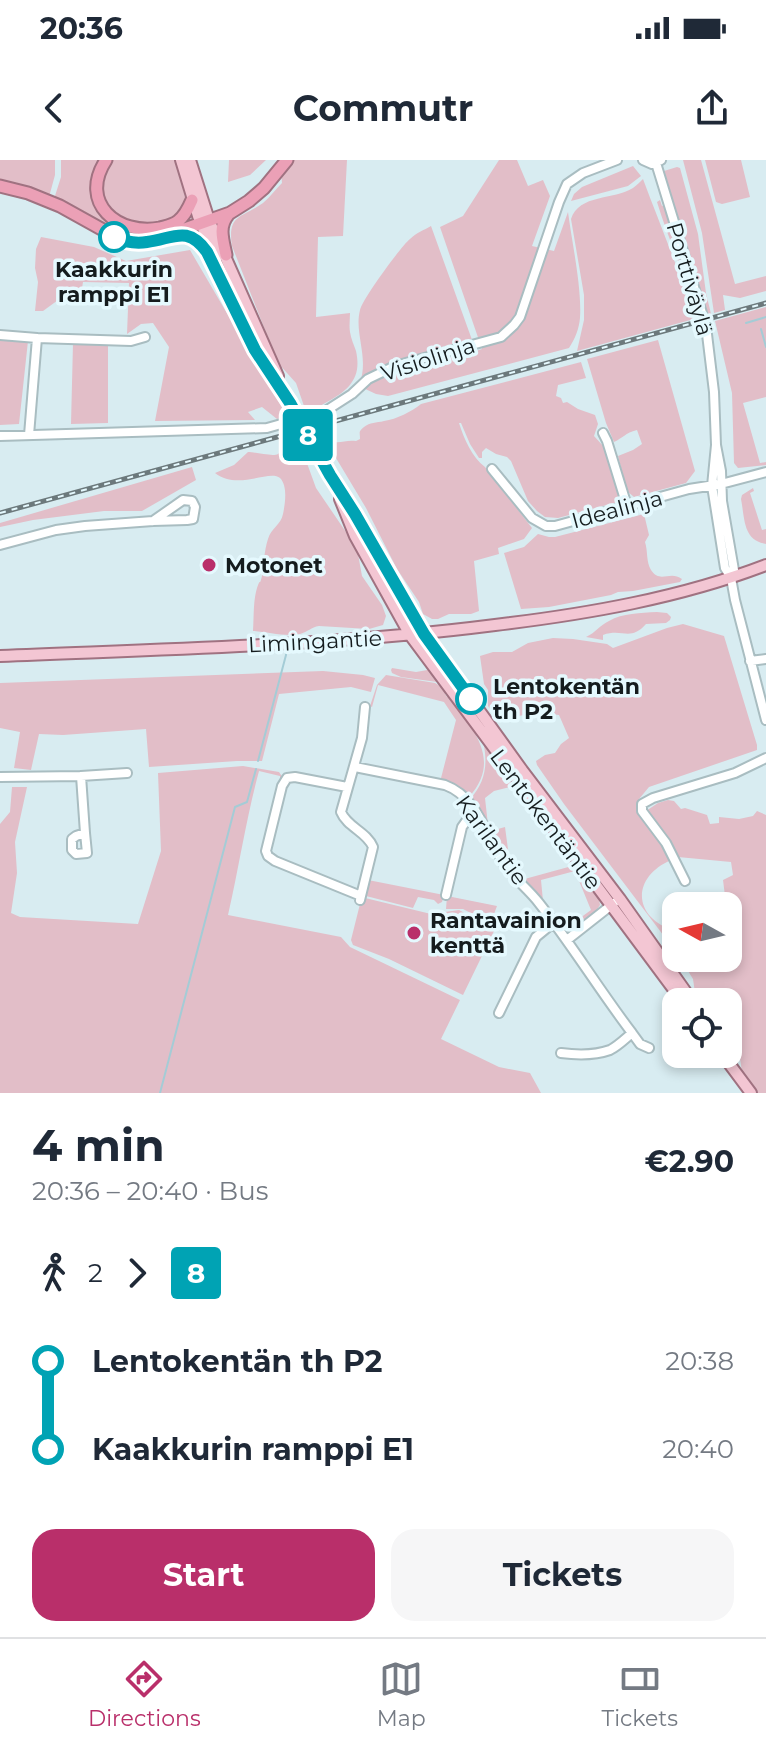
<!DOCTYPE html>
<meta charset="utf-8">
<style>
:root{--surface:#fff;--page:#f6f6f7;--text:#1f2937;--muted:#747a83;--line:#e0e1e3;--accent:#b92f6a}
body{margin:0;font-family:Montserrat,sans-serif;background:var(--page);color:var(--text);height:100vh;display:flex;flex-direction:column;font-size:30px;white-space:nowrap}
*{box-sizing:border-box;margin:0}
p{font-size:26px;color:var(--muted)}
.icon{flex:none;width:44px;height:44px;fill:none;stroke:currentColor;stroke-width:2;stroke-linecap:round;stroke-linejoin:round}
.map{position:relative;height:933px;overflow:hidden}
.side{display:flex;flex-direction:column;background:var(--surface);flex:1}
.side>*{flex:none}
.badge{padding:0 16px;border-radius:6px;font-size:28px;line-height:52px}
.needle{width:52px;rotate:278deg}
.tools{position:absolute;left:662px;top:732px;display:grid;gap:16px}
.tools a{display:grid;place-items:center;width:80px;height:80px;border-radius:16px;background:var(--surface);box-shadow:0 4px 12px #0003;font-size:40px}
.map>.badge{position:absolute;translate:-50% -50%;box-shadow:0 0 0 4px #fff}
.legs{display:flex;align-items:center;gap:12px;height:88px;padding:0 32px;font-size:26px}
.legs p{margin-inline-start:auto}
.overview{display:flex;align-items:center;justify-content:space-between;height:136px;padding:0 32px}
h1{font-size:44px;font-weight:700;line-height:60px}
.primary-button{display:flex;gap:16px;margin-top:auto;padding:16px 32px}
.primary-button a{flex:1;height:92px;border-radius:24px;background:var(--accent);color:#fff;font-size:32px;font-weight:700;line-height:92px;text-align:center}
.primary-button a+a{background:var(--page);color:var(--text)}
ul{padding:0 32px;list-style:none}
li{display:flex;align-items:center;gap:28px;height:88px;font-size:30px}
li i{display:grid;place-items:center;width:12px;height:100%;margin:0 10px;background:currentColor}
li i::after{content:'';width:20px;height:20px;margin:-10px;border:6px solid;border-radius:50%;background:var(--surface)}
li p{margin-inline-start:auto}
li:first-child i{background:linear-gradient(#0000 50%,currentColor 0)}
li:last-child i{background:linear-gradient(currentColor 50%,#0000 0)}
.status{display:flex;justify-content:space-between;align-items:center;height:56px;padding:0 40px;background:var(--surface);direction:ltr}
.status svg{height:22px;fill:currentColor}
header{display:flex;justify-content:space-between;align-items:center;height:104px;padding:0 32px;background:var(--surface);font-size:36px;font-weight:700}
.tabs{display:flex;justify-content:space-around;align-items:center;height:112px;border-top:2px solid var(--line);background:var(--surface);font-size:22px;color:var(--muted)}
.tabs a{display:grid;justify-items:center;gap:4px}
.tabs .active{color:var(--accent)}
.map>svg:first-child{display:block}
.green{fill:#e2bec8}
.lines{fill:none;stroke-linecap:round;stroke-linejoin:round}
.stream{stroke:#a4ccd6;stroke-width:2}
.minor-casing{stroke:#a9bdc1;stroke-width:12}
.major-casing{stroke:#a07281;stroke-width:14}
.highway-casing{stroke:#a07281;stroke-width:15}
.minor{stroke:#fff;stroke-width:8}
.major{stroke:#f3c6d3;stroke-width:10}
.highway{stroke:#eba0b6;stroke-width:11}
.rail-casing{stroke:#6c797c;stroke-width:5}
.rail{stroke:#e5f9fe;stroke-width:2;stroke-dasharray:6;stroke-linecap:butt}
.major-bridge-casing{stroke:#a07281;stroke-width:14;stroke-linecap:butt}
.major-bridge{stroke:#f3c6d3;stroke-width:10}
.line-1-casing{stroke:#fff;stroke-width:18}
.line-1{stroke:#00a3b4;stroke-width:12}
.stop-1-dot{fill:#fff;stroke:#00a3b4;stroke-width:4}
.poi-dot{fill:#b92f6a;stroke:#e5f9fe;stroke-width:3}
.labels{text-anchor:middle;stroke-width:7;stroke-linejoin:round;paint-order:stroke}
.stop-label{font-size:22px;font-weight:bold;fill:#151c1e;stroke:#e5f9fe}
.street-label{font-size:22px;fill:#151c1e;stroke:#e5f9fe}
.poi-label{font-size:22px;font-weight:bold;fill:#151c1e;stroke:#e5f9fe;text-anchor:start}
</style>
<div class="status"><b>20:36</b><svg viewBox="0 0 49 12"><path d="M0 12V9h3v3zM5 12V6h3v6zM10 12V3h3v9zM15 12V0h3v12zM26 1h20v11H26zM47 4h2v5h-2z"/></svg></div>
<header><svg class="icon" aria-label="back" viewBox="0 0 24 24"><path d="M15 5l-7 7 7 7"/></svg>Commutr<svg class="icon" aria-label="share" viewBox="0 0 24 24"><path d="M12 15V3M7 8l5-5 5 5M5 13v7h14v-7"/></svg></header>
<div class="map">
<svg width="766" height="933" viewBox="0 0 766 933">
<rect width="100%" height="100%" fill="#d8ecf1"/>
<path class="green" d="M0 0H55V15L49 37 0 23Z
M61 0H103L99 52C127 84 156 71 192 63 175 69 153 80 135 78 113 76 75 50 54 39L61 17Z
M113 0H176L187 45 180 56 152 66 130 64 107 48C101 27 99 19 113 0Z
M229 0H266L250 15 228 22Z
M290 0H347L343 76 318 77 316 157 350 153C350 159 349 166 350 172 351 179 354 185 356 191 362 218 349 230 327 242 319 247 313 250 304 246L296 223 278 203 232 86C227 54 242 58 263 43 270 37 276 29 282 23L281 12Z
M499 0H517L528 26 543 20 550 36 532 86 554 91 568 52C572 83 582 128 580 158 579 169 575 179 569 188L388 236 376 234 361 227 360 223C369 196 354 174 360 150 362 140 401 86 410 79 416 73 424 70 431 66L476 191 482 189 440 67 463 56Z
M683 0H701L735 124 766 116V131L740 138 723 135 725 150 714 153 702 73Z
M705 0H741L750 37 722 44 716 42Z
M633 6 641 16 628 26 571 41 574 34 582 27Z
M677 7 680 8 698 74 706 133 711 154 707 155 664 11Z
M643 19C660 65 680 111 694 159L577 191 584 160V135L571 59C579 34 614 40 633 28 637 25 640 22 643 19Z
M660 40 662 46 665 45 671 56 701 157H698C686 118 669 81 657 42Z
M41 77 94 87 126 101 190 90 287 256 277 259 262 247 248 252 255 260 155 261 169 187 153 163 141 164 127 174 129 123 83 122 80 141 65 135 43 151H35L38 122 35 108 36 89Z
M766 147V237L743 243 760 303 766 302V305L738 308 734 303 732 233 715 161Z
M0 179 28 181 19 264 0 265Z
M658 180 695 311 686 323 634 337 627 331 618 296 633 290 642 284 637 270C625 273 623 278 614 282L606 263 587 199Z
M73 183 108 184V263L71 264Z
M581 202 586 218 558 225 556 236 561 238 563 243 567 242 578 249 595 255 598 264 594 276 605 288 619 336 618 342 558 358 545 357 537 351 528 341 511 301 507 297 496 294 486 288 482 292V298H479L470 284 461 263H459C464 279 472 297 485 307L532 368 524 379 498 388 499 394 474 401 479 451 471 454H449L438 459H432L423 454 419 442 397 409 366 348 336 298 325 283 328 279C337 286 345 279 356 281L360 279C360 272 358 272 364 267 370 262 376 263 384 261 397 259 411 252 421 244Z
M286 286 297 288 304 295 316 328 348 375 358 394 362 416 382 445 386 456 383 465 369 469 319 466C311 467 308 472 300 474 286 477 267 472 253 471 254 457 253 441 257 428 261 416 259 428 262 416 264 404 264 391 268 379 271 368 281 365 283 354 285 344 288 326 280 318 269 309 238 331 215 313L234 305 248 292C255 292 273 297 278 294 281 292 283 288 286 286Z
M192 307 196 320 142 351H104L33 360 0 367V363Z
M753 328 754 331 750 333 762 370 766 369V384C743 380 745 360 741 339L742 335Z
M644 354 649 375 645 382C648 391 646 402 651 410 660 424 670 410 682 419L680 422 633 431 618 432 611 435 549 447 521 449 504 393 524 387 538 374 549 377H555Z
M657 452 667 453 671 457 670 460 666 463 646 464C630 482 623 468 603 475V480L586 477C595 473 600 465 609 461 623 453 640 453 657 452Z
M683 464 724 476 757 585V590L649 627 639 639 636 651 640 654 671 700C630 718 633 759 676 771V792L564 644 537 605 536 601 545 595 555 593 561 584 569 578 559 555C541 552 520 553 503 562L497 560 488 546V530L484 524 480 496 493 492H512L528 483 553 478 573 479 607 484 613 488 667 468Z
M392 508 416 512 433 509 440 519 437 522 401 517 392 513 391 510Z
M323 511 363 515 375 518 371 532 351 527 279 534 262 601H237L149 607 146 569 63 575 39 574 31 610 14 608 20 572 0 568V523Z
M386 515 435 523 440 526 446 533 445 534 447 537 448 536C472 568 503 599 469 637L440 622 456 560 444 542 378 525 372 547 370 546 377 525Z
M483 581 582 711 592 731 599 739 600 745 591 758 573 772H564L550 754 552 752 559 762 576 761 591 750 575 711 541 720 543 741 550 749 548 750 521 720 572 706 514 626 494 631 485 638 488 665 487 666 470 639C486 622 488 603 483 581Z
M243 606 279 612 283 618 282 620H280V616L259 611C246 659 239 707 228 755L341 777 350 787 460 840 441 879 499 907 530 913 541 933H0V664L10 652 12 627H27L15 682 17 713 11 753 20 757 138 764 161 691 158 613Z
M668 640 674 641 681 649 685 648 707 655 710 664 719 663V657L739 659 753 656 757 651 766 655V933H758L742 912 739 891 728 874V842H700L695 833 693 819 680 798H728V746H720L726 744 723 720 733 715 731 702 678 697 646 651 658 643Z
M505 667 509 697 505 698 490 669 491 671Z
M368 720 444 735 442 742 438 744 434 740 418 737 413 748 366 736 364 734Z
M447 736 497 746 491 762 496 766 463 749H446Z
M365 738 431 754 459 750 495 769 463 835 389 799 353 785 351 780 361 740Z"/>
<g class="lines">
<path class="stream" d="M746 163 766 157
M761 169 766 187
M258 601 286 495 285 487
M160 933 235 647 247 642 256 609"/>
<defs>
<path id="minor" d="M643 0 652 4 661 0
M656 3 706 166 714 232 716 285
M0 175 37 178
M603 273 607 281 627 346
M29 275 37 178 131 181 145 177
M0 276 267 268 324 252 352 234 368 219 395 206 501 177 514 165 520 157 559 42 567 24 583 13 617 0
M492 309 532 358 546 366H555L689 329 721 324 766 312
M0 385 56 370 85 366 153 361 187 360 193 359 195 347 192 341 183 340 153 361
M731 418 734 410 722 341 721 311 716 285 712 326 725 408 731 418 735 440 766 560
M750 501 766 499
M355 607 445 625C480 638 486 679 506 707 516 720 529 730 539 743 572 785 600 831 632 873L640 884 649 888
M81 616 85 673 76 676 72 679V690L76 694 87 693 85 673
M0 617 81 616 127 613
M347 627 295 617 287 618 282 626 266 691 268 696 275 701 361 736
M685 721 666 683 642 651V644L653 638 735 613 766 598
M446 735 462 667 467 660 477 654
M360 740 373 687C367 672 347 667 341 652L362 578 365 547
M567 780 614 743
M499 853 536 777 553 763
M561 893C576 895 596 895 610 890 618 886 625 879 632 873"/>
<path id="major" d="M181 0 198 56 216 100
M190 0 209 60 278 216
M238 156 255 190 290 243
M314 285 424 474 522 610 620 739 693 842
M340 339 355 376 410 475 683 842
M0 496C165 489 331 486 495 465 587 454 680 438 766 405
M722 894 751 933"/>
<path id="highway" d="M106 0C78 43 118 76 160 68 167 66 173 65 178 61 185 56 189 47 192 40
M0 26 28 33 60 46 123 81 148 82 230 53 249 41 264 28 287 0
M176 75C191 75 198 79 207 92L240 160
M226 95C223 80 218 67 228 55"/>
</defs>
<use href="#minor" class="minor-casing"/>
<use href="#major" class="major-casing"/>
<use href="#highway" class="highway-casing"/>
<use href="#minor" class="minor"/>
<use href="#major" class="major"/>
<use href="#highway" class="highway"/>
<defs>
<path id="rail" d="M0 353 766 143"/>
</defs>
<use href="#rail" class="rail-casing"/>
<use href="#rail" class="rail"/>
<defs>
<path id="major-bridge" d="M290 243 314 285"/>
</defs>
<use href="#major-bridge" class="major-bridge-casing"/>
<use href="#major-bridge" class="major-bridge"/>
</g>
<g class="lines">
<defs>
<path id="line-1" d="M114 77C125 82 135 84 147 82 173 79 187 64 207 92L255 190 290 243 330 315 355 354 424 474 471 539"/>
</defs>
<use href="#line-1" class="line-1-casing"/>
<use href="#line-1" class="line-1"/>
</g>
<g class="stop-1-dot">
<circle cx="114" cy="77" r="14"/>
<circle cx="471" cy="539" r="14"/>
</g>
<g class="poi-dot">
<circle cx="209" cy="405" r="8"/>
<circle cx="414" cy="773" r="8"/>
</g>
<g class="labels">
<g class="stop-label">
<text x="114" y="117">Kaakkurin<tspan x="114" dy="25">ramppi E1</tspan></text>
<text x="493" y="534" text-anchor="start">Lentokentän<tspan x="493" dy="25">th P2</tspan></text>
</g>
<g class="street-label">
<text transform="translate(690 119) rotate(74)" y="8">Porttiväylä</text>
<text transform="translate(428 199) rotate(-18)" y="8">Visiolinja</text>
<text transform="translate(617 349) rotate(-15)" y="8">Idealinja</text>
<text transform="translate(315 481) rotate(-3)" y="8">Limingantie</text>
<text transform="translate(546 659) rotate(53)" y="8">Lentokentäntie</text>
<text transform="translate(492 680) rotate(54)" y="8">Karilantie</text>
</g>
<g class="poi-label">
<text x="225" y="413">Motonet</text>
<text x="430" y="768">Rantavainion<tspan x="430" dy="25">kenttä</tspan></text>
</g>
</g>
</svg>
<div class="tools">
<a><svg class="needle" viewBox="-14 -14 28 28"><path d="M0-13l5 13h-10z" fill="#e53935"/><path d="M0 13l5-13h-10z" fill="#747a83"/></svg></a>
<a><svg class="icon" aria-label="locate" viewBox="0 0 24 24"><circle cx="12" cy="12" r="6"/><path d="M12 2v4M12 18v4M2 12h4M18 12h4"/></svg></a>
</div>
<b class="badge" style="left:308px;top:275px;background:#00a3b4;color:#fff">8</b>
</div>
<section class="side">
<div class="overview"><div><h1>4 min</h1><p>20:36 – 20:40 · Bus</p></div><b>€2.90</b></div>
<div class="legs"><svg class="icon" aria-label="walk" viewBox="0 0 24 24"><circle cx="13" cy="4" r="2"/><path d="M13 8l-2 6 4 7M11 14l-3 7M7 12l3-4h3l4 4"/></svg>2<svg class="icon" aria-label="forward" viewBox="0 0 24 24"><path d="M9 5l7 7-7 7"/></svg><b class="badge" style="background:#00a3b4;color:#fff">8</b></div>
<ul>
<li><i style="color:#00a3b4"></i><b>Lentokentän th P2</b><p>20:38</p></li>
<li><i style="color:#00a3b4"></i><b>Kaakkurin ramppi E1</b><p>20:40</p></li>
</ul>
<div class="primary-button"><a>Start</a><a>Tickets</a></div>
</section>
<nav class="tabs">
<a class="active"><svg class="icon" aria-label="directions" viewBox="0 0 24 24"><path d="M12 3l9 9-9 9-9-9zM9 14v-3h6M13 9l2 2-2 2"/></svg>Directions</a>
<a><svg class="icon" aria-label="map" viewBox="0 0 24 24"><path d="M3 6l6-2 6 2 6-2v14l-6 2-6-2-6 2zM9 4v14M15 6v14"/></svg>Map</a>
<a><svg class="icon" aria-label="tickets" viewBox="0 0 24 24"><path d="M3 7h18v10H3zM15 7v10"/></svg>Tickets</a>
</nav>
